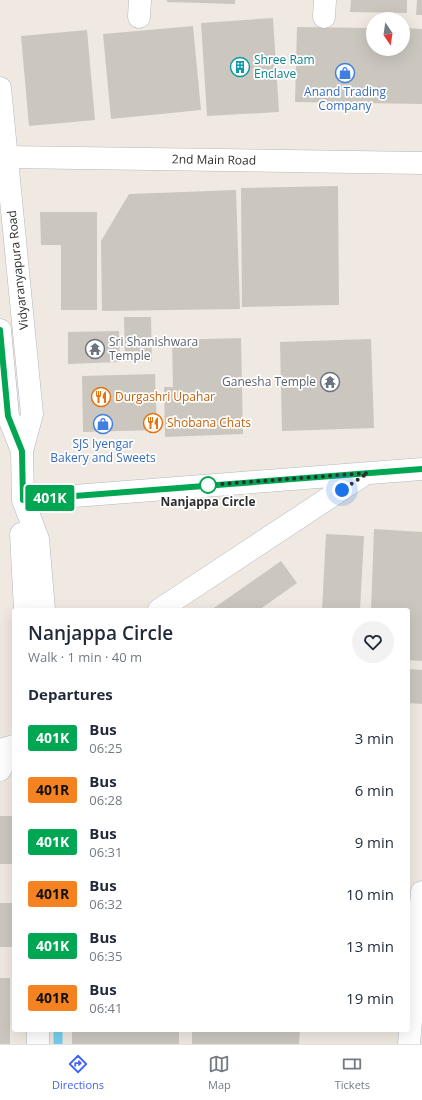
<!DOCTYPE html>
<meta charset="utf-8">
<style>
:root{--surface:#fff;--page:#f2f2f3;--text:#1f2937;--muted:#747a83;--line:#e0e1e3;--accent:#4264fb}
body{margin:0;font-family:"Open Sans",sans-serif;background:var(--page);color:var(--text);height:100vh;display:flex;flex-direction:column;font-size:15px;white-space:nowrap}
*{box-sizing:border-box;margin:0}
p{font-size:13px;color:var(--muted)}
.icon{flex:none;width:22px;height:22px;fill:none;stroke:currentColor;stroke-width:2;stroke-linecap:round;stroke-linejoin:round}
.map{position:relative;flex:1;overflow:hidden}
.panel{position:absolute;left:12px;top:608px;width:398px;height:424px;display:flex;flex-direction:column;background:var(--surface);border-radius:4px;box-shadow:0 4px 16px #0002}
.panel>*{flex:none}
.badge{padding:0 8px;border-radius:3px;font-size:14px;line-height:26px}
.needle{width:26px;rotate:167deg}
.buttons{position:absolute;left:366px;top:12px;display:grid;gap:8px}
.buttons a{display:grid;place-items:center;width:44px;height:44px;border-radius:50%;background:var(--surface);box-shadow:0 4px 16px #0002;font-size:20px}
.you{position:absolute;width:20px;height:20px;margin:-10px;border:3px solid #fff;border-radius:50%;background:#1a73e8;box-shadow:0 0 0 6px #1a73e833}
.map>.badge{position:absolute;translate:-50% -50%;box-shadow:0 0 0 2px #fff}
h2{padding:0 16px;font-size:15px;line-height:36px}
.round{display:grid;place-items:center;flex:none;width:42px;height:42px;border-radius:21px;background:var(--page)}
.head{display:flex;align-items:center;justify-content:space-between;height:68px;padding:0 16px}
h1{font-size:19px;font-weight:600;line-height:30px}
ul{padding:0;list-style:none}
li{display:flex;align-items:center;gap:12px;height:52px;padding:0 16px}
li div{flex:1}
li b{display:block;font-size:15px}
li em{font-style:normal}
li .badge{min-width:44px;font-weight:700;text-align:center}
.tab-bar{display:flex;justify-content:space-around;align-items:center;height:56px;border-top:1px solid var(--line);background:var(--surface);font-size:11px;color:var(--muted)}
.tab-bar a{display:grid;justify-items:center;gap:2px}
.tab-bar .selected{color:var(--accent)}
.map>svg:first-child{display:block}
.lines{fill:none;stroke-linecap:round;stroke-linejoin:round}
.stream{stroke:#75cff0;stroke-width:9}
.building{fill:#cbc7bf}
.minor-casing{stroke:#b4b7c1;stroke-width:23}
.tertiary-casing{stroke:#b4b7c1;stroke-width:23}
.secondary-casing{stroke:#b4b7c1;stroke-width:23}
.minor{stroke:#fff;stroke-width:22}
.tertiary{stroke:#fff;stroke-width:22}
.secondary{stroke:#fff;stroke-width:22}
.line-casing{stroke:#fff;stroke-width:9}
.line{stroke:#00a651;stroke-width:6}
.walk{stroke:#2e2e2e;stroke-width:4;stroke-dasharray:0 7.2}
.stop-dot{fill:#fff;stroke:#00a651;stroke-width:2}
.labels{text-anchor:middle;stroke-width:3.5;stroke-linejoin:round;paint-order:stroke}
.culture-label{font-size:12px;fill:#0d838f;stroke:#fff;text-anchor:start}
.shop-label{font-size:12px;fill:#366cbe;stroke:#fff}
.street-label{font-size:12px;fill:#2e2e2e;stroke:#fff}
.worship-label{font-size:12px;fill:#5b616d;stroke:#fff;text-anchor:start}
.food-label{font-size:12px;fill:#c56008;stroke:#fff;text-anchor:start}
.stop-label{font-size:12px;font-weight:bold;fill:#2e2e2e;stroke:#fff}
</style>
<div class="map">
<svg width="422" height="1044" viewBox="0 0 422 1044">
<rect width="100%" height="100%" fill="#efe9e1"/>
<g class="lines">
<path class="stream" d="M58 1030V1044"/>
</g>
<path class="building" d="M167 0H235V4L167 2Z
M351 0H407V13L350 12Z
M417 0H422V15H416Z
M273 18 279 112 207 116 201 23Z
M193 26 201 110 111 119 103 34Z
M297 27 373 28V49H403V28L422 29V104L295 102Z
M87 30 95 120 29 126 21 36Z
M338 186 339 305 242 307 241 188Z
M236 190 240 309 102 311 101 241 129 194Z
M40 212H97V310H61V245H41Z
M124 317H151L152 361 125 362Z
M119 331 120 362 68 364V332Z
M241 338 243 434 165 437 164 387H173L172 340Z
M371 339 374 428 282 431 280 342Z
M155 374 157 430 83 432 82 376Z
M374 529 422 532V661L408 660V610H371Z
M326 534 364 536 360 610H322Z
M281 561 297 583 259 610H211Z
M408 669 422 670V704L408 703Z
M0 816H14V864H0Z
M0 903H12V947H0Z
M0 978H10V1044H0Z
M72 1030H179V1044H72Z
M192 1030H300L299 1044H192Z"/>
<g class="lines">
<defs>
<path id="minor" d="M139 17 140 0
M324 17 325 0
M7 157 422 163
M38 1030V1044"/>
<path id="tertiary" d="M0 770 14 746
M409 1044 422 892"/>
<path id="secondary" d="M0 88 32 414 22 451 23 500 38 539 44 610
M0 330 8 416 22 451
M23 500 422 469
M25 610 21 534 38 539
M159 610 365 474
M0 750 14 746"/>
</defs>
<use href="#minor" class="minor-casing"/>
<use href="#tertiary" class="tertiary-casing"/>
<use href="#secondary" class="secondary-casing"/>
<use href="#minor" class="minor"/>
<use href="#tertiary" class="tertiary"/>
<use href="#secondary" class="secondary"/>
</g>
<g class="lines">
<defs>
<path id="line" d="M0 330 8 416 22 451 23 500 422 469"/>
</defs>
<use href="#line" class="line-casing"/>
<use href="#line" class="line"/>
<path class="walk" d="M208 485 368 473 342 490"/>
</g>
<defs>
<symbol id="building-ring" viewBox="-11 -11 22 22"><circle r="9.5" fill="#fff" stroke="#0f9aa8" stroke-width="1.5"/><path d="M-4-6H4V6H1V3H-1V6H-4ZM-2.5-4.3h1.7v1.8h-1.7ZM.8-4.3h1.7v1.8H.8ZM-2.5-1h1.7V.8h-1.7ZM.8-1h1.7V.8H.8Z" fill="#0f9aa8"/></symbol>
<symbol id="shop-ring" viewBox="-11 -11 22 22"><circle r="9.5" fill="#fff" stroke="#3f7fe0" stroke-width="1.5"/><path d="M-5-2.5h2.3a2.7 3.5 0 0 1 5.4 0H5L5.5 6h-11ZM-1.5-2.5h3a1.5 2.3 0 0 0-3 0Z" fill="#3f7fe0"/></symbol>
<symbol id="temple-ring" viewBox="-11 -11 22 22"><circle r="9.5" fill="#fff" stroke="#6b7280" stroke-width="1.5"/><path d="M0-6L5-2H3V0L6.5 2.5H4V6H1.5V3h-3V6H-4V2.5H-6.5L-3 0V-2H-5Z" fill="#6b7280"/></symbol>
<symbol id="restaurant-ring" viewBox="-11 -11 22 22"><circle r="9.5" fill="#fff" stroke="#e8710a" stroke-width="1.5"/><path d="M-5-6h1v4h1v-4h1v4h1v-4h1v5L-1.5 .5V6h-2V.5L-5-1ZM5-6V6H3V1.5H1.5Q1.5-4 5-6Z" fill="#e8710a"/></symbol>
</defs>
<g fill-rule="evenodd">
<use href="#building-ring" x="229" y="56" width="22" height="22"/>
<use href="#shop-ring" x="334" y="62" width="22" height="22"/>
<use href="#temple-ring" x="84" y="338" width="22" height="22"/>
<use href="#temple-ring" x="319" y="371" width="22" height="22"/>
<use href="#restaurant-ring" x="90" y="386" width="22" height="22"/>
<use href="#restaurant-ring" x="142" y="412" width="22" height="22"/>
<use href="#shop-ring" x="92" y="413" width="22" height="22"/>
</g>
<circle class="stop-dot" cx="208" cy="485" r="8"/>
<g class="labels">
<g class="culture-label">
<text x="254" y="64">Shree Ram<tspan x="254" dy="14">Enclave</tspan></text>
</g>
<g class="shop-label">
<text x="345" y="96">Anand Trading<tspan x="345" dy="14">Company</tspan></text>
<text x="103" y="448">SJS Iyengar<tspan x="103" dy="14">Bakery and Sweets</tspan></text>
</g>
<g class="street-label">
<text transform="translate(214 160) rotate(1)" y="4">2nd Main Road</text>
<text transform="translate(18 270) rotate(-96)" y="4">Vidyaranyapura Road</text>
</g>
<g class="worship-label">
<text x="109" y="346">Sri Shanishwara<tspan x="109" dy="14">Temple</tspan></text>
<text x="316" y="386" text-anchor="end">Ganesha Temple</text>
</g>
<g class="food-label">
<text x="115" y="401">Durgashri Upahar</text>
<text x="167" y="427">Shobana Chats</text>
</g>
<g class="stop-label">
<text x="208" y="506">Nanjappa Circle</text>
</g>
</g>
</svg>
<div class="buttons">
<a><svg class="needle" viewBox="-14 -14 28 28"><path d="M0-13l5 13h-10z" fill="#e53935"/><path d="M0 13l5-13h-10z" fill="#747a83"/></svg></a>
</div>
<div class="you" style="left:342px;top:490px"></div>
<b class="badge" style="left:50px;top:498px;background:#00a651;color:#fff">401K</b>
<section class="panel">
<div class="head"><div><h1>Nanjappa Circle</h1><p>Walk · 1 min · 40 m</p></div><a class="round"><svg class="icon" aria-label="heart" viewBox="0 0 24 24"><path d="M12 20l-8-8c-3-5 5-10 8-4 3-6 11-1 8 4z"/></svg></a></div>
<h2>Departures</h2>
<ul>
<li><span class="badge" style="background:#00a651;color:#fff">401K</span><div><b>Bus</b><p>06:25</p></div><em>3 min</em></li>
<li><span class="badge" style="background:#f58220;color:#111">401R</span><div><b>Bus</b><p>06:28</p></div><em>6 min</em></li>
<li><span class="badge" style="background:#00a651;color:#fff">401K</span><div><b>Bus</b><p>06:31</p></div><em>9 min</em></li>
<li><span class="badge" style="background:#f58220;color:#111">401R</span><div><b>Bus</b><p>06:32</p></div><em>10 min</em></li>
<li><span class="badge" style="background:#00a651;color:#fff">401K</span><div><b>Bus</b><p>06:35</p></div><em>13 min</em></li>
<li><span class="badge" style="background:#f58220;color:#111">401R</span><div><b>Bus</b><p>06:41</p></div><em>19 min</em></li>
</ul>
</section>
</div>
<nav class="tab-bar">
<a class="selected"><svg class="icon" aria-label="directions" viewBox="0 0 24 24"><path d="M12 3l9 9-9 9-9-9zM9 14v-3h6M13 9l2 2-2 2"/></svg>Directions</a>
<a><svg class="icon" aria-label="map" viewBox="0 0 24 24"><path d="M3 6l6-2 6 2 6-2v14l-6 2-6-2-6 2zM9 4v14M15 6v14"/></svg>Map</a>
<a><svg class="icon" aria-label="tickets" viewBox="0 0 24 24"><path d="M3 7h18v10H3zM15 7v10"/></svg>Tickets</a>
</nav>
